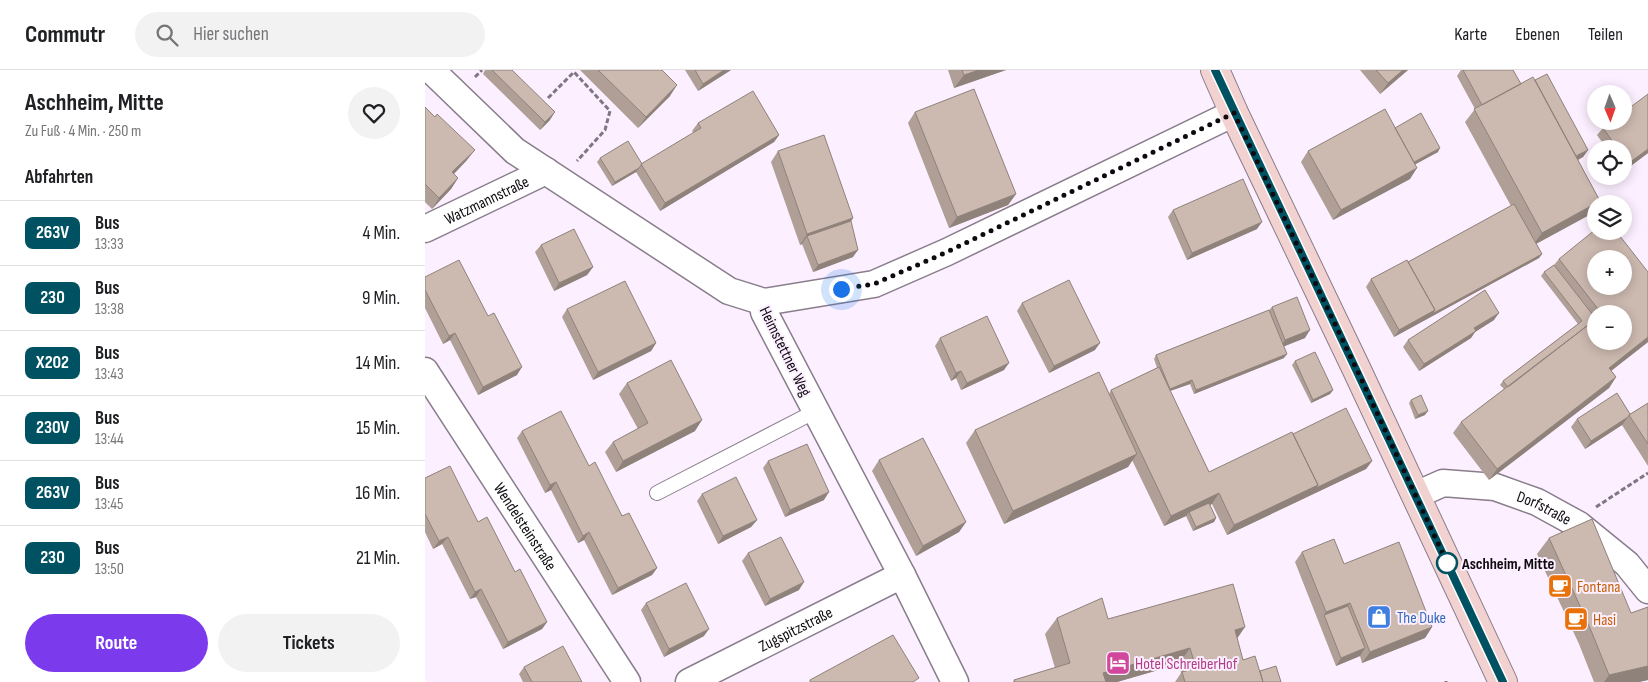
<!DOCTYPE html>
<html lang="de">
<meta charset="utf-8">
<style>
:root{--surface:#fff;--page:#f2f2f2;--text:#202124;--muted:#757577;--line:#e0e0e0;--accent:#7c3aed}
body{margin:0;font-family:"Sofia Sans Condensed",sans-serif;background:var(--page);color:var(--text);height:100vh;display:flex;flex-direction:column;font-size:19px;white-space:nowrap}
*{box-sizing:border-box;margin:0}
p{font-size:16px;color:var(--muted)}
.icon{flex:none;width:28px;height:28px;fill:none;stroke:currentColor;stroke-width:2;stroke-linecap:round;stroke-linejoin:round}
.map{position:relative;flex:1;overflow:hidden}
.panel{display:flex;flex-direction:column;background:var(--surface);width:425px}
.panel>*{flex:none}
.badge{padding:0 10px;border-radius:8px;font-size:18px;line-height:32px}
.needle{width:32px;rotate:178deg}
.tools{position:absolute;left:1162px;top:15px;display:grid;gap:10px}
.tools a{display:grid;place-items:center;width:45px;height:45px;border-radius:50%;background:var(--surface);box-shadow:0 2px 12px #0003;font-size:25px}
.you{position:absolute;width:25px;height:25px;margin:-12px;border:4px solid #fff;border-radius:50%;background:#1a73e8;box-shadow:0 0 0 8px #1a73e833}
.map>.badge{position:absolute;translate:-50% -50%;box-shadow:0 0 0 2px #fff}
h2{padding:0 25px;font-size:19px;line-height:45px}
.round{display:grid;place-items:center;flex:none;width:52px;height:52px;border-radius:26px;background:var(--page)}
.overview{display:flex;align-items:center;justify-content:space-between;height:85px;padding:0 25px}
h1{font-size:24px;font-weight:700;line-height:38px}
.cta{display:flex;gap:10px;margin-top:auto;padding:10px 25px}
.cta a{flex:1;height:58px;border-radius:30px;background:var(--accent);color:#fff;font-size:20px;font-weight:700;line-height:58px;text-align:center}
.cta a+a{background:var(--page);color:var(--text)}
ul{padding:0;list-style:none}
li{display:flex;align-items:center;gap:15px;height:65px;padding:0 25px;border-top:1px solid var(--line)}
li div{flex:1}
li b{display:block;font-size:19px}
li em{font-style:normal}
li .badge{min-width:55px;font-weight:700;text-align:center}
header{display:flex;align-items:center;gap:30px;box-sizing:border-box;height:70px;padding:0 25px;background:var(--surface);border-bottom:1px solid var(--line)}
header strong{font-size:24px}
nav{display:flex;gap:28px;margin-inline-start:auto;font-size:18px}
.search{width:350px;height:45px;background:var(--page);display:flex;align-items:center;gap:12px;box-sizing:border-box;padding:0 18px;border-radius:28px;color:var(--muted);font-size:19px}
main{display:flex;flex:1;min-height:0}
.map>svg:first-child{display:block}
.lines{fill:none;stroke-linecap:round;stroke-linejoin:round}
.service-casing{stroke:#897d8b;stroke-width:16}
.minor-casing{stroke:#897d8b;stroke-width:29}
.secondary-casing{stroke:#897d8b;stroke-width:30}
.path{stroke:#7f7681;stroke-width:3;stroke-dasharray:5 2.5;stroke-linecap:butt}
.service{stroke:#fff;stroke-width:14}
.minor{stroke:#fff;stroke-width:26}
.secondary{stroke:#f2d2d1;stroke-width:28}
.wall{fill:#af9f97;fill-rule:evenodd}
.shaded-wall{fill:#8f827b}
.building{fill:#ccb9b0;stroke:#8f827b;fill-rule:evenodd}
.line-casing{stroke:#fff;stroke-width:11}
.line{stroke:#005262;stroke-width:8}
.walk{stroke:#0e0a0f;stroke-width:5;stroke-dasharray:0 9}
.stop-dot{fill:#fff;stroke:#005262;stroke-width:2.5}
.labels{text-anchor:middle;stroke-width:4;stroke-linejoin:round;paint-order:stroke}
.street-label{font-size:16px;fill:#0e0a0f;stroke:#fcefff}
.stop-label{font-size:16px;font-weight:bold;fill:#0e0a0f;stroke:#fcefff;text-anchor:start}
.food-label{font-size:16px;fill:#c56008;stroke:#fcefff;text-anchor:start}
.shop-label{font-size:16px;fill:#366cbe;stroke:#fcefff;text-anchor:start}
.hotel-label{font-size:16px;fill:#b23c85;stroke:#fcefff;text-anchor:start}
</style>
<header>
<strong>Commutr</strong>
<div class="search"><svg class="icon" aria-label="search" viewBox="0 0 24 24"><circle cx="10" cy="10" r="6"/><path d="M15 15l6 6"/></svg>Hier suchen</div>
<nav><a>Karte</a><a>Ebenen</a><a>Teilen</a></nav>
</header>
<main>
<section class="panel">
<div class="overview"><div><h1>Aschheim, Mitte</h1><p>Zu Fuß · 4 Min. · 250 m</p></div><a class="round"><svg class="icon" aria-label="heart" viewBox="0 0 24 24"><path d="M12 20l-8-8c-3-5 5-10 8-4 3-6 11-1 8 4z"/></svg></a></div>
<h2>Abfahrten</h2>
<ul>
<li><span class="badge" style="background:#005262;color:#fff">263V</span><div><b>Bus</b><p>13:33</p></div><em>4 Min.</em></li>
<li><span class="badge" style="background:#005262;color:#fff">230</span><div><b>Bus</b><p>13:38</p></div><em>9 Min.</em></li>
<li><span class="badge" style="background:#005262;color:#fff">X202</span><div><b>Bus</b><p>13:43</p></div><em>14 Min.</em></li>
<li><span class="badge" style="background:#005262;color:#fff">230V</span><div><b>Bus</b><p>13:44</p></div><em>15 Min.</em></li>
<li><span class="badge" style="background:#005262;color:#fff">263V</span><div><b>Bus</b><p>13:45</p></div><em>16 Min.</em></li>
<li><span class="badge" style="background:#005262;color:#fff">230</span><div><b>Bus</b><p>13:50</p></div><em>21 Min.</em></li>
</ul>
<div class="cta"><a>Route</a><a>Tickets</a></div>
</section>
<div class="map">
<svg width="1223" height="612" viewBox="0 0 1223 612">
<rect width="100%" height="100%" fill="#fcefff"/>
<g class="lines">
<defs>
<path id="service" d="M232 423 391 341"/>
<g id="minor">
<path d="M6 0 90 81 304 221 339 232V242L477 505 530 612"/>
<path id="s1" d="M0 159 121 101"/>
<path d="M339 232 449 214 522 182 809 43"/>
<path id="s2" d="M0 301 202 612"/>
<path id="s3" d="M991 425 1018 413 1070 417 1112 432 1154 455 1202 494 1223 520"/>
<path id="s4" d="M264 612 477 505"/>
</g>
<path id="secondary" d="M790 0 809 43 931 298 1078 612"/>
</defs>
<use href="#service" class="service-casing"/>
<use href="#minor" class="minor-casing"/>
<use href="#secondary" class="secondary-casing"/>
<path class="path" d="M50 7 57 0
M123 28 149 2 185 41 180 60 152 91
M1171 437 1223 403
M1021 612V611"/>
<use href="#service" class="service"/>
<use href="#minor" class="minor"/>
<use href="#secondary" class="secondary"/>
</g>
<path class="wall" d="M60 0H87L125 50 115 60 58 4Z
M155 0H237L245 26 213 58Z
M260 0H306L273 21Z
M523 0H581L529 18Z
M935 0H983L955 24Z
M1036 0H1088L1096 14 1110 10 1163 80 1158 87 1153 90 1175 131 1173 134H1171V137L1166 144 1111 174 1117 184 1114 188 969 267 941 217 946 209 983 192 1086 136 1040 52 1050 39 1032 6Z
M0 37 42 90 29 104 33 108 26 119 7 139 0 132Z
M490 42 591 124 583 135 524 158 483 53Z
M273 53 354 65 349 72 235 141 211 102 187 116 172 92 175 88 217 94 269 63 267 61Z
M970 58 1013 82 990 94 985 109 908 150 876 92 883 81Z
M1178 58 1223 83 1199 101V79H1182L1172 65Z
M353 81 428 148 426 151 428 187 388 202 377 174 375 175 346 92Z
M748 140 832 159 762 190 743 147Z
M116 175 168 197 162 205 129 221 110 182Z
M1134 189 1223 202V272L1186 301 1191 307 1184 318 1064 410 1028 363 1036 352 1079 319 1075 315 1078 311 1153 254 1116 206 1119 202 1129 195ZM1171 244H1199L1171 271Z
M0 207 92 305 53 325 25 270 18 274 0 238Z
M597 233 670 280 624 303 592 241Z
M847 237 880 268 859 276V288L769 324 765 314 745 321 784 402 868 364 947 391 941 399 802 465 787 434 785 435 791 448 789 452 768 461 761 446 739 456 707 390 703 397 579 454 541 373 550 360 684 324 686 320 732 298 729 289 731 285 844 240Z
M142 239 231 273 226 281 168 310 137 247Z
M1069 250 1050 262 1046 268 994 301 978 277 983 270Z
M515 268 579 300 536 320 531 308 526 311 510 276Z
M870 291 908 320 905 324 886 333 867 295Z
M202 313 270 361 191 402 180 382 188 372 213 359 194 324Z
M986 330 1000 345 990 349 984 333Z
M1223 333V396L1197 355 1160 379 1146 357 1152 349 1205 344Z
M97 361 164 396 232 498 227 505 187 525 159 470 153 473 126 420 120 423 92 368Z
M454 390 541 452 534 462 491 486 447 401Z
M343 391 399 430 360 447 338 398Z
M0 408 53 452 90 502 122 552 117 559 78 579 51 527 45 529 17 474 8 479 0 462Z
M277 424 332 450 326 457 293 474 272 431Z
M1124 468 1206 543 1223 537V610L1214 612H1169L1154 574 1112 484Z
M877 482 1007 557 1000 568 937 593 935 586 911 596 870 492Z
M323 483 374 520 340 536 317 491Z
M221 533 279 566 239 587 216 540Z
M632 548 683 549 812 569 818 590 835 601 856 612H750L756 603 754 594 692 612H588L589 610 630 598 620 564Z
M99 597 157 612H98L94 604Z"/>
<path class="shaded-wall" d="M299 0H306L273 21 278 14Z
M554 0H581L529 18 539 5Z
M978 0H983L955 24 963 13Z
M252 15 245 26 213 58 221 47Z
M130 42 125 50 115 60 120 52Z
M354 65 349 72 235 141 240 133Z
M1015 78 1013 82 980 100 983 96Z
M1223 79V83L1199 101 1204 93Z
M50 80 42 90 20 113 27 102Z
M1163 80 1158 87 1141 96 1146 89Z
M214 98 211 102 187 116 190 112Z
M992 98 985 109 908 150 916 140Z
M33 108 26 119 7 139 14 128Z
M591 124 583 135 524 158 532 147Z
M1175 131 1173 134H1171V137L1166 144 1107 176 1117 163Z
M428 148 421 159 382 166 377 174 375 175 382 164Z
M837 152 832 159 762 190 767 183Z
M433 180 428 187 388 202 393 195Z
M1117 184 1114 188 969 267 974 260 1010 240Z
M168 197 162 205 129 221 134 213Z
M1074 243 1069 250 1050 262 1046 268 994 301 999 294 1049 258Z
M885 260 880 268 855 278 860 270Z
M30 263 25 270 18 274 24 266Z
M1223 267V272L1177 308 1184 298Z
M231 273 226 281 168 310 173 302Z
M675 273 670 280 624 303 629 296Z
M862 284 859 288 769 324 771 320Z
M584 293 579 300 536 320 542 313Z
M97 297 92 305 53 325 58 317Z
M536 301 531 308 526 311 531 303Z
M1191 307 1184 318 1064 410 1072 399Z
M767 310 765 314 742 322 745 319Z
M908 320 905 324 886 333 888 330Z
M1003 341 1000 345 990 349 993 345Z
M1203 347 1197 355 1160 379 1166 371Z
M277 350 270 361 191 402 198 391Z
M712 384 703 397 579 454 588 441Z
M947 391 941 399 802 465 809 455 893 415Z
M131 412 126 420 120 423 125 415Z
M404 422 399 430 360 447 365 440Z
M794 423 787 434 765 444 764 442 761 446 739 456 746 446Z
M791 448 789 452 768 461 771 457Z
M332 450 326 457 293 474 298 466Z
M541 452 534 462 491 486 498 476Z
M164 462 159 470 153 473 158 466Z
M23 467 17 474 8 479 14 471Z
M232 498 227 505 187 525 193 518Z
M379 512 374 520 340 536 345 529Z
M56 519 51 527 45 529 50 522Z
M925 533 918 543 899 545 901 542Z
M122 552 117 559 78 579 83 572Z
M820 557 809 573 810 560Z
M1007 557 1000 568 937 593 945 582Z
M284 559 279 566 239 587 244 579Z
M765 578 754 594 692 612H672L678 603Z
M940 578 935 586 911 596 916 588Z
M1223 596V610L1214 612H1179L1184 605Z"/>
<path class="building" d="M67 0H87L130 42 120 52Z
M173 0H237L252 15 221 47Z
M270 0H299L278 14Z
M537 0H554L539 5Z
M951 0H978L963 13Z
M1038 0H1088L1096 14 1057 35Z
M1122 4 1163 80 1151 86 1110 10Z
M1108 7 1175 131 1117 163 1049 39Z
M549 19 591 124 532 147 490 42Z
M328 21 354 65 240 133 216 94 276 58 273 53Z
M1223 24V79L1204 93 1199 86V79H1193L1178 58 1187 51H1199V42Z
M0 37 10 47 12 44 50 80 27 102 33 108 14 128 0 114Z
M960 39 992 98 916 140 883 81Z
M996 43 1015 78 989 92 970 58Z
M399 65 428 148 382 164 353 81Z
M203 71 217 94 214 98 190 112 175 88Z
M818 109 837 152 767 183 748 140Z
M1089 134 1117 184 1007 244 1010 240 983 192Z
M426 151 433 180 393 195 382 166Z
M149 159 168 197 134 213 116 175Z
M1171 159V161H1191L1223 202V267L1184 298 1191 307 1072 399 1036 352 1171 249V271H1199V244H1177L1134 189ZM1171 189H1199V216H1171Z
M34 190 63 246 69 243 97 297 58 317 30 263 24 266 0 220V207Z
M982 190 1010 240 974 260 946 209Z
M1129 195 1171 249 1083 317 1078 311 1157 251 1119 202Z
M644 210 675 273 629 296 597 233Z
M200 211 231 273 173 302 142 239Z
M1060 220 1074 243 1049 258 1051 261 999 294 983 270Z
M872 227 885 260 860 270 847 237Z
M844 240 862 284 771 320 767 310 745 319 731 285Z
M562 246 584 293 542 313 536 301 531 303 515 268Z
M890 282 908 320 888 330 870 291Z
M246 290 277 350 198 391 188 372 223 353 202 313Z
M734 297 784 402 867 362 893 415 809 455 794 423 746 446 686 320Z
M674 302 712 384 588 441 550 360Z
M1192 323 1205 344 1203 347 1166 371 1152 349Z
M996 325 1003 341 993 345 986 330Z
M1223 333V374L1204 345Z
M921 338 947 391 891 418 893 415 868 364Z
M136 341 164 396 170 392 197 446 204 443 232 498 193 518 164 462 158 466 131 412 125 415 97 361Z
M498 368 541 452 498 476 454 390Z
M382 374 404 422 365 440 343 391Z
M25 396 53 452 62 447 90 502 95 499 122 552 83 572 56 519 50 522 23 467 14 471 0 444V408Z
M311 407 332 450 298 466 277 424Z
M784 433 791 448 771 457 764 442Z
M1167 449 1206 543 1223 537V596L1184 605 1165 558 1124 468Z
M356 467 379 512 345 529 323 483Z
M909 469 919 494 974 472 1007 557 945 582 925 533 901 542 877 482Z
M261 513 284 559 244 579 221 533Z
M808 514 820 557 810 560 818 590 830 586 838 612H760L757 602 771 598 765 578 678 603 681 612H590L589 610 645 593 632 548 677 528 683 549Z
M923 536 940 578 916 588 899 545Z
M468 565 494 608 488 612H385V610Z
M138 576 157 612H107L99 597Z
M851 596 856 612H838L835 601Z"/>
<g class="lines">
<defs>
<path id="line" d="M790 0 1078 612"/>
</defs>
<use href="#line" class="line-casing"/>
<use href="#line" class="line"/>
<path class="walk" d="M416 219 449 214 522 182 809 43 931 298 1024 497 1022 493"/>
</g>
<defs>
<symbol id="cafe-square" viewBox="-11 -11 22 22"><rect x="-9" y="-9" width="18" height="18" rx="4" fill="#e8710a" stroke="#fcefff"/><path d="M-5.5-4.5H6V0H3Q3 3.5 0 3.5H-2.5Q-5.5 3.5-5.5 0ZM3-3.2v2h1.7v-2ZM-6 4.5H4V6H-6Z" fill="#fff"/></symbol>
<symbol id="shop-square" viewBox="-11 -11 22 22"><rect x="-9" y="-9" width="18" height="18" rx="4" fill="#3f7fe0" stroke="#fcefff"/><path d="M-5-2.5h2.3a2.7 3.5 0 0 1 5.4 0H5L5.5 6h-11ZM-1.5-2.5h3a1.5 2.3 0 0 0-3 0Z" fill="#fff"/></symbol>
<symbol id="hotel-square" viewBox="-11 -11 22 22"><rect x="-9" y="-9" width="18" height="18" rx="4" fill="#d1479c" stroke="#fcefff"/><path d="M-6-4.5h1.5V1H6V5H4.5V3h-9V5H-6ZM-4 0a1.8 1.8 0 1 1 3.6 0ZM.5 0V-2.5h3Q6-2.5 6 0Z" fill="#fff"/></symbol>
</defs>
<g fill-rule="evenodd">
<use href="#cafe-square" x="1121" y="502" width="28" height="28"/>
<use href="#shop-square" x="940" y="533" width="28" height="28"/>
<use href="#cafe-square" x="1137" y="535" width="28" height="28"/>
<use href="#hotel-square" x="679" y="579" width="28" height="28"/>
</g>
<circle class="stop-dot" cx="1022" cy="493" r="10"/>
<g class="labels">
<g class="street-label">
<text dy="6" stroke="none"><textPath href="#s1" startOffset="68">Watzmannstraße</textPath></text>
<text transform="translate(361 281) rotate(64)" y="6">Heimstettner Weg</text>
<text dy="6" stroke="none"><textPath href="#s3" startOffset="135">Dorfstraße</textPath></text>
<text dy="6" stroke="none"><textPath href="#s2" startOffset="185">Wendelsteinstraße</textPath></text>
<text dy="6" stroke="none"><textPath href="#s4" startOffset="119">Zugspitzstraße</textPath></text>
</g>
<g class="stop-label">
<text x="1037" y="499">Aschheim, Mitte</text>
</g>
<g class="food-label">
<text x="1152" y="522">Fontana</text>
<text x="1168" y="555">Hasi</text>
</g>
<g class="shop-label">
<text x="972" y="553">The Duke</text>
</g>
<g class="hotel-label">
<text x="710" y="599">Hotel SchreiberHof</text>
</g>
</g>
</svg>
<div class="tools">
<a><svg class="needle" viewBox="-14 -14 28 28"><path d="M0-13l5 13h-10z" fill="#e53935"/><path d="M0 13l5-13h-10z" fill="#757577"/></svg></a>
<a><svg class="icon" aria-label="locate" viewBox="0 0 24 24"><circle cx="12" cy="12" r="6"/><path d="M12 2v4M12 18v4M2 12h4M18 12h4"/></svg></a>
<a><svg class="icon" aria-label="layers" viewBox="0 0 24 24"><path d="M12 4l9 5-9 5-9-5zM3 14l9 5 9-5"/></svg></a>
<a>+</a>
<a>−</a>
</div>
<div class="you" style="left:416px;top:219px"></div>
</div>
</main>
